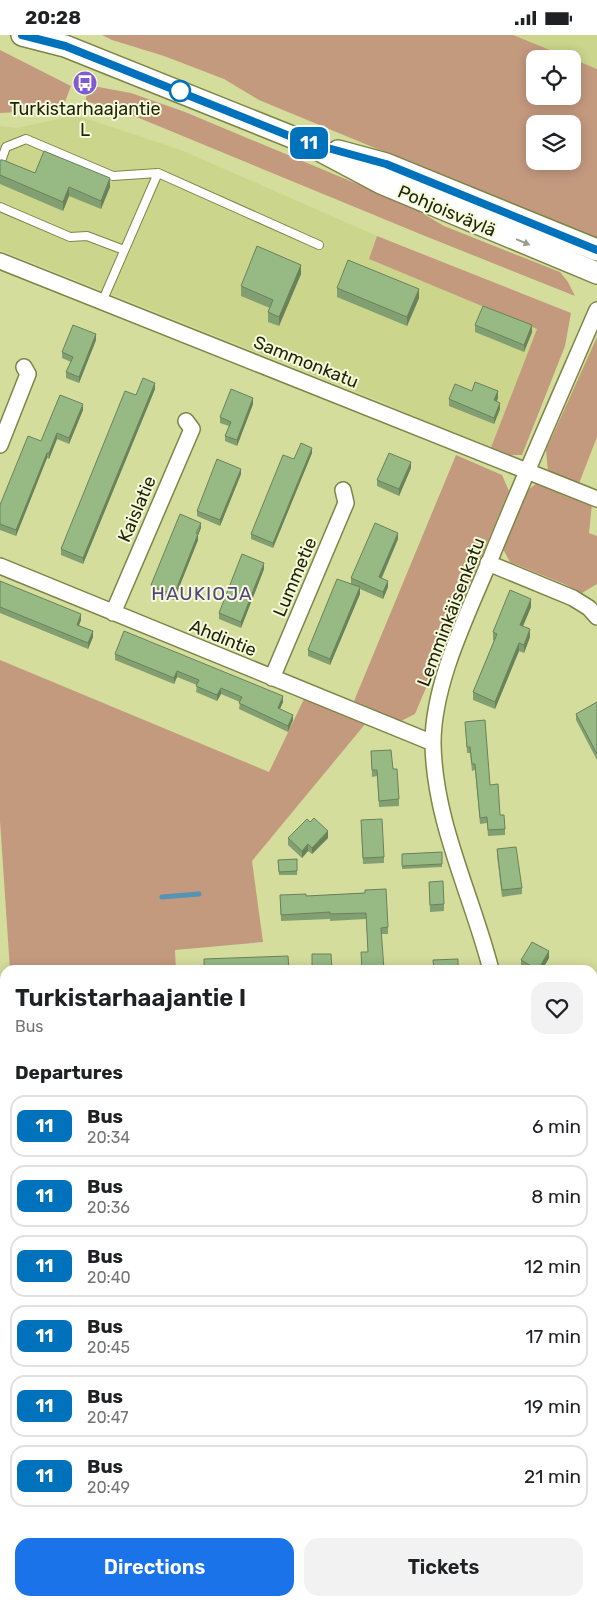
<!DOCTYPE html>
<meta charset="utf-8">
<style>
:root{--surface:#fff;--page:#f2f2f2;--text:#202124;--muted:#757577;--line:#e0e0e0;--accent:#1a73e8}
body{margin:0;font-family:Rubik,sans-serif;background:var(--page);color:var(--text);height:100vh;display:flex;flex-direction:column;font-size:19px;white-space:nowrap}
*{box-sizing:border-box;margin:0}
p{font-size:16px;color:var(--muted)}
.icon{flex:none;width:28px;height:28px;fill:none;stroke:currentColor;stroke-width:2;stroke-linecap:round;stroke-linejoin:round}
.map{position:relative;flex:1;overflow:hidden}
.side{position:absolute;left:0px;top:930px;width:598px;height:641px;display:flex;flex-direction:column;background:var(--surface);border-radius:15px 15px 0 0;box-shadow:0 2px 12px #0003}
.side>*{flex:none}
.badge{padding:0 10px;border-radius:8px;font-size:18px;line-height:32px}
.fabs{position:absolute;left:526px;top:15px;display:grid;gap:10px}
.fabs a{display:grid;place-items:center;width:55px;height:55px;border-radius:10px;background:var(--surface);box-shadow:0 2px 12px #0003;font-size:25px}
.map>.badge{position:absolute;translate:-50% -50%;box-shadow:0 0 0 2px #fff}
h2{padding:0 15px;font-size:19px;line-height:45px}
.round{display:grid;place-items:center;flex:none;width:52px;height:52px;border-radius:15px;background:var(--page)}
.head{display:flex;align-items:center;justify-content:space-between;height:85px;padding:0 15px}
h1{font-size:24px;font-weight:600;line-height:38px}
.primary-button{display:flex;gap:10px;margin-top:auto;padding:10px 15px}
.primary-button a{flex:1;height:58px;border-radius:15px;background:var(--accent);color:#fff;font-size:20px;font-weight:600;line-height:58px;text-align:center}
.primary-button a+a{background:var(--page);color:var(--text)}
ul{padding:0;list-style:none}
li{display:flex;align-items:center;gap:15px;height:62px;margin:0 10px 8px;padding:0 5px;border:2px solid var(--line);border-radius:15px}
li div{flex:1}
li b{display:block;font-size:19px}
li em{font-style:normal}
li .badge{min-width:55px;font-weight:700;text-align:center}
.status{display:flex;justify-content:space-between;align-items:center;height:35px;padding:0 25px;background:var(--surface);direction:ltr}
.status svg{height:14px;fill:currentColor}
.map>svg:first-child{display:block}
.built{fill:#cbd58c}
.green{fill:#c49a7f;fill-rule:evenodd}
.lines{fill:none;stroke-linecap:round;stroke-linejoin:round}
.stream{stroke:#5693b5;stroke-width:5}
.service-casing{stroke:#7d8547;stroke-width:10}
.minor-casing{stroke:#7d8547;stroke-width:18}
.secondary-casing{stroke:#7d8547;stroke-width:24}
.service{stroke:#fff;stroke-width:8}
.minor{stroke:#fff;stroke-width:15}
.secondary{stroke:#fff;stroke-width:21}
.wall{fill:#829f72}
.shaded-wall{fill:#6a825c}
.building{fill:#97b984;stroke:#6a825c}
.oneway{fill:#9a9c90}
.line-casing{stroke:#fff;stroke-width:11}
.line{stroke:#0072bc;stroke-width:8}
.stop-dot{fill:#fff;stroke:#0072bc;stroke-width:2.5}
.labels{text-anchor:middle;stroke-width:4;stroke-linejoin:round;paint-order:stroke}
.poi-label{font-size:18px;fill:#1f2208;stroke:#f5fbda}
.street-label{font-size:18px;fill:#1f2208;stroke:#f5fbda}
.neighbourhood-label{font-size:19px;letter-spacing:1px;fill:#554381;stroke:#f5fbda}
</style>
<div class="status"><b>20:28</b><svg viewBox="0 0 49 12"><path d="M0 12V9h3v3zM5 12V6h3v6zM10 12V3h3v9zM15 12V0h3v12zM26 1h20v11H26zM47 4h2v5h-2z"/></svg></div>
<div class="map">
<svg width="597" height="1571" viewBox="0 0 597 1571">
<rect width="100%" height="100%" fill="#d4dd9c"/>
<path class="built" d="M513 0H597V34L572 24Z
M76 80 181 115 377 201 369 224 537 294 490 415 380 366 0 215V91L17 93Z"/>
<path class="green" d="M102 0H513L572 24H535V61H572L573 24 597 34V205L259 65 224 44 164 21 112 5ZM535 89H572V126H535Z
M0 15 71 51 65 67 20 77 0 78Z
M93 51 131 58 185 77 410 171 444 191 560 237 568 247 575 261 425 201 139 83 86 66C86 59 87 55 93 51Z
M377 201 571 278 565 311 522 420H504L490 415 537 294 369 224Z
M597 302V402L578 451 548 437 546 415Z
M456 420 502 440 509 456 415 679 401 686 354 666Z
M536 449 545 450 592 469 589 498 597 501V549L582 558 564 549 510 527 503 514 526 456Z
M0 625 269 737 304 664 366 688 252 826 263 907 175 915 176 935H10L0 786Z
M0 1429 5 1443V1504L0 1492Z
M63 1566H458V1571H65Z"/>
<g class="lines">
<path class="stream" d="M162 862 199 859"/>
<defs>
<path id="service" d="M0 129 6 112 26 104 113 141 158 138
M0 172 70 202 87 201 124 215
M102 267 158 138 319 210"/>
<path id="minor" d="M0 226 597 464
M0 410 28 339 24 332
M488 528 573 563 589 573 597 582
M0 531 433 708
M113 578 192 394 186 386
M272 643 346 468 343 455
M491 935C472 860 434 787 433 708 433 648 467 581 490 525 524 441 561 358 597 275
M0 1069H5
M0 1306H5
M592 1519 597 1518
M465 1566V1571"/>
<path id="secondary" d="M22 0 65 11 302 106 381 148 597 238
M338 116 386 129 597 215"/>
</defs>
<use href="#service" class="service-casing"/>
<use href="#minor" class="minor-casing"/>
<use href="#secondary" class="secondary-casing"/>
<use href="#service" class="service"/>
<use href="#minor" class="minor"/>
<use href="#secondary" class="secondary"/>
</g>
<path class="wall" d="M0 125 35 138 110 152 101 174 69 161 63 176 0 149Z
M301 239 279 291 268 287V277L270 273 241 261V251Z
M337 253 419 263 407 291 337 262Z
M475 290 532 297 524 317 475 297Z
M96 305 79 348 66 343V337L71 327 62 323V317Z
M155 354 83 529 61 520V514L136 360Z
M472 356 498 363 497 366 500 374 494 389 449 371V364Z
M253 369 237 411 225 406V401L229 391 220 388V382Z
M83 375 69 409 57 404 49 424 47 423 16 501 0 495V470L41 406Z
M312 418 273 513 251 504V499L294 424Z
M411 433 399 461 377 451V445Z
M241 439 220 491 197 481V476Z
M201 493 198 500V505L174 565 151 556V550Z
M398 504 382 543 388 552 383 564 360 554V559L330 630 308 621V615L351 549V543Z
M264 534 241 593 219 584V578Z
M0 546 81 585 79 590 93 602 88 614 0 578Z
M531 572 523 591 530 602 524 618 519 616 495 674 473 665V657L494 606 493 605V597Z
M124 596 283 667 280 674 293 685 288 697 239 674 240 667 221 659 217 666 196 657 197 650 177 642 174 649 115 625V619Z
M597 667V725L576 685V679Z
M465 687 490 750 505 794V800L488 801 487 788 480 789 475 735 472 736 470 718H467Z
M371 716 399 764V771L379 772 377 741 372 742Z
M361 791 384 822V828L363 829Z
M288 803H328L312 819 308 816 302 823 288 810Z
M497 814 522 853V859L502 862 497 820Z
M442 817V832L402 834V819Z
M297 824V840H279L278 825Z
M429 847 444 869V876L430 877Z
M365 858 388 892V899H382L368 917 366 884 330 886V884L281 886 280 860 306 861Z
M549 923 542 935H528L521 931V925Z
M0 1323H5V1348L0 1349Z
M592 1360H597V1377H592Z
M574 1566V1571H544Z"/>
<path class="shaded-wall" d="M110 143V152L101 174V166Z
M69 152V161L63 176V167Z
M301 230V239L279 291V282Z
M419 254V263L407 291V282Z
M532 290V297L524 317V310Z
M96 299V305L79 348V342Z
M155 348V354L83 529V523Z
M498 356V363L494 371V365Z
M253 363V369L237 411V405Z
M500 368V374L494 389V383Z
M83 369V375L69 409V403Z
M57 398V404L49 424V418Z
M312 413V418L273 513V508Z
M47 418V423L16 501V495Z
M411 427V433L399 461V454Z
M241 434V439L220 491V485Z
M201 488V493L198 500V505L174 565V560Z
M398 498V504L379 548V542Z
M264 528V534L241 593V587Z
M388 546V552L383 564V557Z
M360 552V559L330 630V624Z
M531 564V572L520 598V590Z
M81 579V585L77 595V590Z
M530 594V602L524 618V610Z
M93 596V602L88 614V608Z
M519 608V616L495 674V667Z
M177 636V642L174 649V643Z
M221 653V659L217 666V660Z
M283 661V667L278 678V673Z
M293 680V685L288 697V691Z
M328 796V803L312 819V813Z
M308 809V816L302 823V816Z
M549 916V923L542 935H538Z"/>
<path class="building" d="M44 116 110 143 101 166 69 152 63 167 0 140V125H3L35 138Z
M257 211 301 230 279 282 268 277 273 265 241 251Z
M348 225 419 254 407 282 337 253Z
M483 271 532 290 524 310 475 290Z
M73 290 96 299 79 342 66 337 73 322 62 317Z
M143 343 155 348 83 523 61 514 125 356 136 360Z
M475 347 498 356 494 365 500 368 494 383 449 364 455 349 472 356Z
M231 354 253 363 237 405 225 401 231 387 220 382Z
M60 360 83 369 69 403 57 398 49 418H47L16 495 0 489V470L28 401 41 406Z
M301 408 312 413 273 508 251 499 283 420 294 424Z
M389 418 411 427 399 454 377 445Z
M217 424 241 434 220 485 197 476Z
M180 479 201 488 196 498 198 499 174 560 151 550Z
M375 488 398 498 379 542 388 546 383 557 351 543Z
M242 519 264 528 241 587 219 578Z
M337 544 360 552 330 624 308 615Z
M0 546 81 579 77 590 93 596 88 608 0 572Z
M510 555 531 564 520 590 530 594 524 610 519 608 495 667 473 657 497 599 493 597Z
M124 596 283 661 278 673 293 680 288 691 239 668 242 662 221 653 217 660 196 651 199 645 177 636 174 643 115 619Z
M597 667V719L576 679Z
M485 685 490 750 498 749 500 780H504L505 794 488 795 487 782 480 783 475 729H472L470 712H467L465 687Z
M391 715 393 734H397L399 764 379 766 377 735H372L371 716Z
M314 783 328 796 312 813 308 809 302 816 288 803 307 784 310 787Z
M382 784 384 822 363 823 361 785Z
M516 812 522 853 502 855 497 814Z
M442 817V829L402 831V819Z
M297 824V836L279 837 278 825Z
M443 846 444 869 430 870 429 847Z
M386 854 388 892 381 893 384 935H362L361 917H368L366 878 330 879V877L281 880 280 860 306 859V861L365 858V855Z
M532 907 549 916 538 935 521 925Z
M312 919H331L332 935H312Z
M288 921 289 935H204V924Z
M458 924V932L471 931V935H434L433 925Z
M0 1323H5V1342H0Z
M592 1360H597V1374H592Z
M544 1566H574V1570L544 1571Z"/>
<defs><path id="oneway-solid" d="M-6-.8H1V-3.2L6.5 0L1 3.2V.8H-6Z" transform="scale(1.25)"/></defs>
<use class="oneway" href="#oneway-solid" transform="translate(523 207) rotate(23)"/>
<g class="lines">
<defs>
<path id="line" d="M22 0 65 11 302 106 386 129 597 215"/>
</defs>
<use href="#line" class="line-casing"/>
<use href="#line" class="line"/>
</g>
<defs>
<symbol id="bus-disc" viewBox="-11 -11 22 22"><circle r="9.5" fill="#8059d3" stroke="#f5fbda"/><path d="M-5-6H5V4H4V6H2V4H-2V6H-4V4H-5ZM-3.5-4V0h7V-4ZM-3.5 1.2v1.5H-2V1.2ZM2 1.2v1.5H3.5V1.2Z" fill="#fff"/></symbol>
</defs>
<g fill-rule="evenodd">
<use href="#bus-disc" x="71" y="34" width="28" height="28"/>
</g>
<circle class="stop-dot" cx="180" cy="56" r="10"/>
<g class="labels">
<g class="poi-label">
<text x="85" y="80">Turkistarhaajantie<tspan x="85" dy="21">L</tspan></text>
</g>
<g class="street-label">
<text transform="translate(447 176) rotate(23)" y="6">Pohjoisväylä</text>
<text transform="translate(306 327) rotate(22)" y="6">Sammonkatu</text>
<text transform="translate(137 474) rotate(-67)" y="6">Kaislatie</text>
<text transform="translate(295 542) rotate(-67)" y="6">Lummetie</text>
<text transform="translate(451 577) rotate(-69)" y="6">Lemminkäisenkatu</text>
<text transform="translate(223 603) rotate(22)" y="6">Ahdintie</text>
</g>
<g class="neighbourhood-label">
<text x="202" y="565">HAUKIOJA</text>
</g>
</g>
</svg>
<div class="fabs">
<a><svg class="icon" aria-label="locate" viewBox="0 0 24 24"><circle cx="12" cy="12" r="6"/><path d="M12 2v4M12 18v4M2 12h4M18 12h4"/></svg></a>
<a><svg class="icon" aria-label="layers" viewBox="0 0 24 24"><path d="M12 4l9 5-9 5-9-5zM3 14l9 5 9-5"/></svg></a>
</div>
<b class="badge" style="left:309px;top:108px;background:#0072bc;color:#fff">11</b>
<section class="side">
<div class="head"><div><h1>Turkistarhaajantie I</h1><p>Bus</p></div><a class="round"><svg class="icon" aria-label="heart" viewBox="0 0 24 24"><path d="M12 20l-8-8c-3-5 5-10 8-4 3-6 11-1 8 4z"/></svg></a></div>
<h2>Departures</h2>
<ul>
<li><span class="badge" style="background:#0072bc;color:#fff">11</span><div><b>Bus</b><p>20:34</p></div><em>6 min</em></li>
<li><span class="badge" style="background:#0072bc;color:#fff">11</span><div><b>Bus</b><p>20:36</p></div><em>8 min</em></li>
<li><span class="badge" style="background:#0072bc;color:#fff">11</span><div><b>Bus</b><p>20:40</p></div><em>12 min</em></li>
<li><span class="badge" style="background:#0072bc;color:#fff">11</span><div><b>Bus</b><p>20:45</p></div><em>17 min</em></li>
<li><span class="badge" style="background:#0072bc;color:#fff">11</span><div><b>Bus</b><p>20:47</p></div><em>19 min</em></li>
<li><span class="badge" style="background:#0072bc;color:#fff">11</span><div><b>Bus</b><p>20:49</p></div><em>21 min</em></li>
</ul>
<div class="primary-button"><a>Directions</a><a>Tickets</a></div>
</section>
</div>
